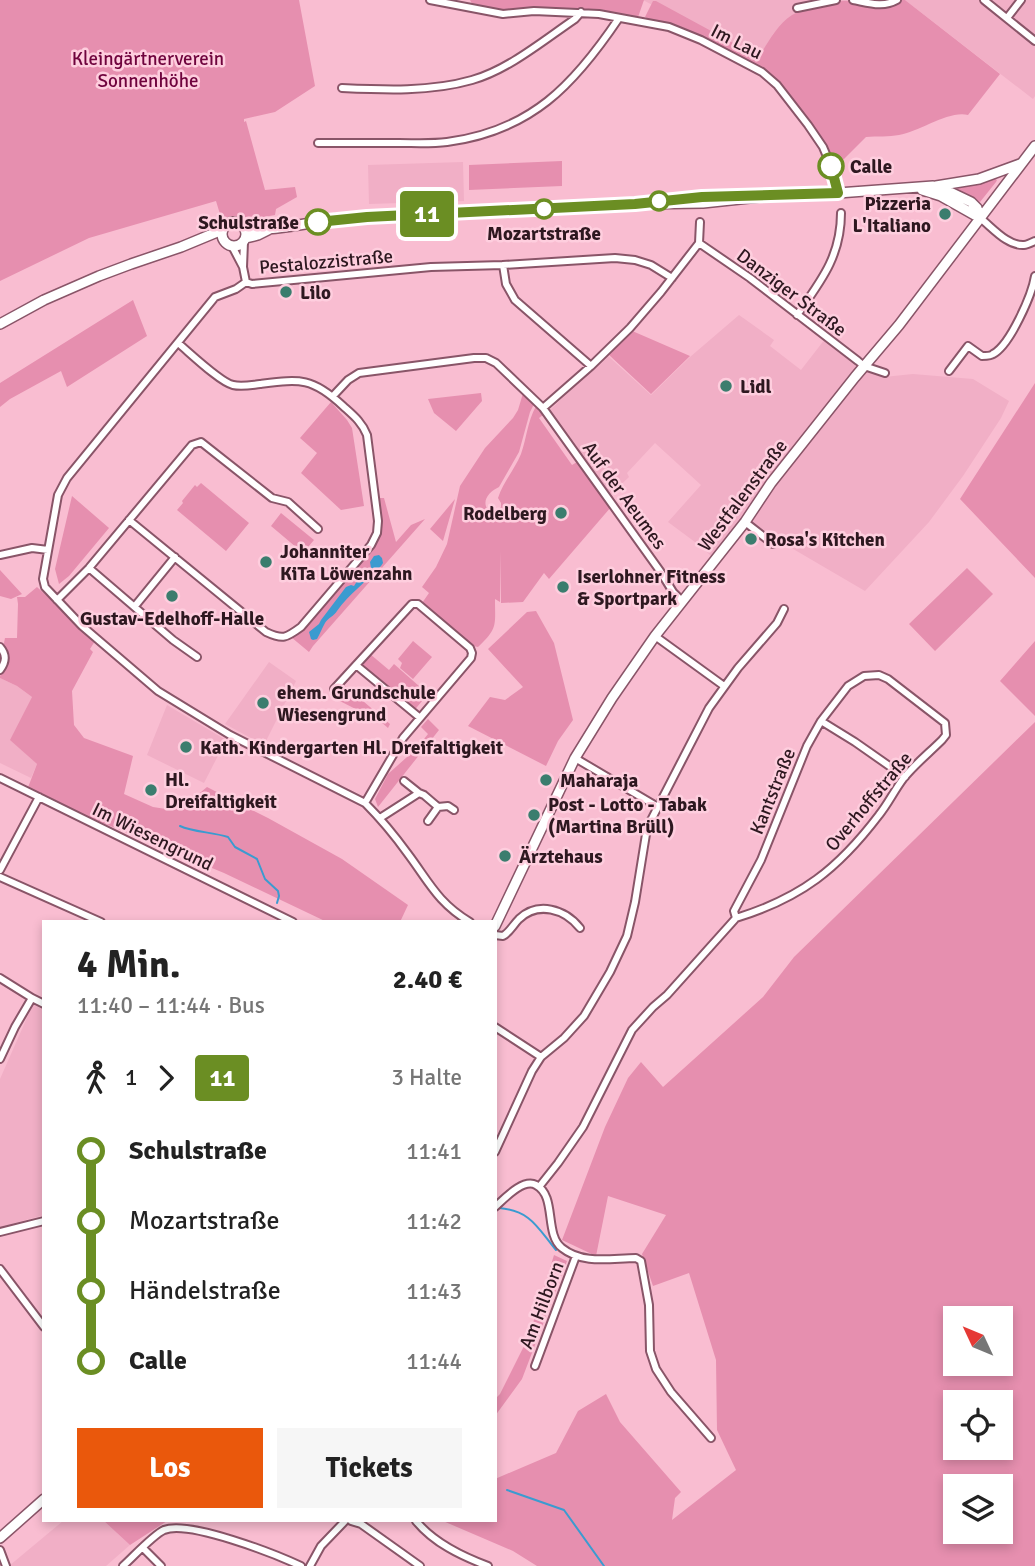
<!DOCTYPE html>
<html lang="de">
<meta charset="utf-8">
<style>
:root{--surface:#fff;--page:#f6f6f6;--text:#222;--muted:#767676;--accent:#ea580c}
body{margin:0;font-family:Signika,sans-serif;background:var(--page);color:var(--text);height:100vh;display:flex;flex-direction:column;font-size:26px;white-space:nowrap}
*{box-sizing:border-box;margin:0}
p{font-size:23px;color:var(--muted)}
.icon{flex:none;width:38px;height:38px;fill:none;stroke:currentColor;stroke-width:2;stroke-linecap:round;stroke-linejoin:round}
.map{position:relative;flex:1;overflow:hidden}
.panel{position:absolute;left:42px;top:920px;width:455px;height:602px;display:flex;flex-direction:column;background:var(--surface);border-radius:0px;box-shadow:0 4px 10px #0003}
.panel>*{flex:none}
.badge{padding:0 14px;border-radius:5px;font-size:24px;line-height:46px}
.needle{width:46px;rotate:314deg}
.buttons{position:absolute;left:943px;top:1306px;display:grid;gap:14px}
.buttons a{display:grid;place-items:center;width:70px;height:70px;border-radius:0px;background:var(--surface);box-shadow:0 4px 10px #0003;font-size:35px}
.map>.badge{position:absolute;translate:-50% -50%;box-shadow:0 0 0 4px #fff}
.legs{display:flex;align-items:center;gap:10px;height:77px;padding:0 35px;font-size:23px}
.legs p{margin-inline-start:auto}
.headline{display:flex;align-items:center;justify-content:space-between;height:119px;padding:0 35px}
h1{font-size:38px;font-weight:800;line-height:52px}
.action{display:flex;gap:14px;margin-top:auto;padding:14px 35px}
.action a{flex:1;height:80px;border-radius:0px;background:var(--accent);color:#fff;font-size:28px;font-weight:800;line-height:80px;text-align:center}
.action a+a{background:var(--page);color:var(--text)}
ul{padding:0 35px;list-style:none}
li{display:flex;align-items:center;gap:24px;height:70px;font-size:26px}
li i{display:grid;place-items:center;width:10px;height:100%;margin:0 9px;background:currentColor}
li i::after{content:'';width:18px;height:18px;margin:-9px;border:5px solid;border-radius:50%;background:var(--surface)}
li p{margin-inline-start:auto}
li:first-child i{background:linear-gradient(#0000 50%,currentColor 0)}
li:last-child i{background:linear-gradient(currentColor 50%,#0000 0)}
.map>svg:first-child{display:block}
.built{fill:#f1afc6}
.green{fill:#e68faf;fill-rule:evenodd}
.water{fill:#3b9bd0}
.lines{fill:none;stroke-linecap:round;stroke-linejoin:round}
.stream{stroke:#3b9bd0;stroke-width:2}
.minor-casing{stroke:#895568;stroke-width:10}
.secondary-casing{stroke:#895568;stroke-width:12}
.minor{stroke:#fff;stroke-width:6}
.secondary{stroke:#fff;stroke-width:9}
.line-1-casing{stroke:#fff;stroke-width:16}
.line-1{stroke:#6b8e23;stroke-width:10}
.stop-1-dot{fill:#fff;stroke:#6b8e23;stroke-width:3.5}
.poi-dot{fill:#3b7d6e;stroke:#fecede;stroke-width:2.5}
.labels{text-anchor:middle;stroke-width:5;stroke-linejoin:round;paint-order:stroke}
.street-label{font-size:19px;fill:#2e1820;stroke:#fecede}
.park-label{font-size:19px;fill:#6f033d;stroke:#fecede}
.stop-label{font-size:19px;font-weight:bold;fill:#2e1820;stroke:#fecede;text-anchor:start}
.poi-label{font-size:19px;font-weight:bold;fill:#2e1820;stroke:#fecede;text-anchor:start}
</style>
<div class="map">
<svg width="1035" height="1566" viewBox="0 0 1035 1566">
<rect width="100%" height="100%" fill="#f9bdd1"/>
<path class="built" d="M643 0H902L887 7 794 14 773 34 757 61Z
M905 0H1035V96L1033 99Z
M463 162 464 201 369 204 368 165Z
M739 315 774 340 770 346 801 370 825 339 861 368 884 377 913 374 973 379 1009 401 1001 418 963 476 929 522 865 591 752 525 714 559 703 548 668 522 701 485 655 443 627 473 629 477 610 495 549 411 607 355 651 395 690 357Z
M269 662 296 681 264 745 225 724Z
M0 678 17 686 32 697 11 740 37 764 31 778 0 763Z
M167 705 226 740 204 783 147 755Z
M33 1004 44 1010V1215L0 1227V1079Z
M63 1521H104L130 1545 106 1566H9Z"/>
<path class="green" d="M0 0H299L315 86 275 112 244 119V122L246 121 265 190 295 187 297 197 276 209 275 215 223 224 216 201 89 238 0 281Z
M470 0H644L637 20 580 10 502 13 475 9Z
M902 0H905L1000 74 968 115C949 110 919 132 899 135 889 137 877 136 866 137L834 169 824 147 763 70 685 30 654 22 645 17 653 1H656L759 57C768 42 777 25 792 15 795 13 799 12 802 10 816 6 832 0 847 1 867 2 884 12 902 0Z
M562 161V186L469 190V165Z
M994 178 997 180 996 182 980 202 949 187Z
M133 300 147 336 67 387 61 371 10 399 0 407V383Z
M630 330 690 356 651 394 608 354Z
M1035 383V578L960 499Z
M524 390 535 402 530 412 519 452 499 487C488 492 480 503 490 512H495L501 507V503L498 498C503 482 515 469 521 454 527 437 527 423 536 406L543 415 539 418 572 465 577 462 611 507 549 579 544 573 523 602 501 603 500 551V602L495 599C495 626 498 628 478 647L473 646 422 603 429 593 422 587 436 567 447 544 460 486 485 448 513 418 518 410Z
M481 393 482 401 456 431 434 413 428 399Z
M331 402 347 420 352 428 364 506 341 510 301 473 317 453 300 438Z
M201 483 249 523 226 551 177 510 183 503 182 501 195 485 197 487Z
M72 496 109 528 69 576 59 584 55 569Z
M378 498H384L396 542 411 525 425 519 313 646 309 652 291 637 367 546 378 530Z
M455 499 443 541 430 529Z
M281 513 314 540 303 553 271 526Z
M967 568 993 594 935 651 909 624Z
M0 570 22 594 11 599 0 596Z
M37 587 49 598 60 605 69 617 95 641 90 649 93 652 72 691 74 725 84 738 133 756 124 794 153 807 166 809 170 805 195 797 207 787 268 818 342 859 408 905 400 922H327L224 873 52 802 27 790 37 764 10 740 32 697 17 686 0 678V676L9 660 8 653 3 648 5 638H17L18 604 17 597H25Z
M536 611 554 643 573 720 558 741 546 766 468 726 490 697 505 700 523 687 488 649 527 612Z
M413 641 432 657 413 679 400 668 402 663 398 659Z
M1035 641V716L1000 681Z
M370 654 389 670 394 664 428 694 412 713 359 666Z
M343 684 390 724 388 728 381 722 332 697Z
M428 719 439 730 378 807 375 799 388 774 416 749 428 734 421 727Z
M1035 722V1566H537L513 1551 443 1521H495V1479L556 1453 578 1411 606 1394 620 1422 681 1492 675 1498 672 1520 736 1470 717 1430 716 1360 689 1273 653 1286 642 1254 666 1215 608 1196 596 1256 562 1240 605 1127 628 1078 641 1062 663 1087 763 997 794 957ZM956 1318H1001V1363H956ZM956 1402H1001V1447H956ZM956 1486H1001V1531H956Z
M554 1255 567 1261 522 1379 495 1416V1399L500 1394 529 1336Z
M104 1521H167L130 1545Z"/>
<path class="water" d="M379 555 382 558 383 563 381 566C366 582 349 594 337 611 334 616 328 618 325 623 322 628 320 634 317 639L313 640 311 639 309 632 319 624 321 620 346 587 351 585 354 586 359 578H363L371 568 370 562 374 556Z"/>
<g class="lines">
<path class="stream" d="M180 826C193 832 212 832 228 837L235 847 257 859 265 879 278 891 279 896 277 903
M499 1208C531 1211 537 1227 556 1250
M495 1486 496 1487
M507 1490 564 1510 604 1566"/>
<defs>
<path id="minor" d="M430 0 503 14 534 11 599 14 669 27 701 40 762 72 777 85 808 125 823 147 831 166 838 193
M853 0C869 3 883 8 897 0
M984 0 1035 41
M797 8 836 0
M1007 18 1021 0
M342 88C385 90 430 92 472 80 508 70 544 40 575 19L581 12
M318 143C345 143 372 143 399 143 415 143 431 144 447 142 531 131 574 85 619 18
M980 218C992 227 1007 246 1024 245 1026 245 1033 242 1035 241
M244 242 243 267 246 282
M699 243 750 278 858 361 864 366 885 373
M232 246 243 267
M503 265 506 284 515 300 591 366
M246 282 236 289 215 297 67 478 58 495 43 579 45 587 82 626 158 691 230 735 365 803C381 819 395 836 408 854 429 882 438 903 470 922
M246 282 252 284 431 267 503 265 615 258 635 260 651 265 672 278
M797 315C821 281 841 256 841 213
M949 371 968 346 982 356C985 356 991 356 993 354 1010 345 1032 295 1035 276
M333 396 348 380 359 373 474 358H486L496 363 543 408 660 571 673 592 682 601
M543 408 591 366 630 328 661 292 699 243 700 222
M129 520 266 632C283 640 286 638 301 627L371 545 377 533 378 521 367 435C362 422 353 415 343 406 312 377 300 379 260 384 251 385 242 387 233 385 220 382 189 352 178 343
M745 522 773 544
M0 555 32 548 48 550
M89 568 173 640 197 657
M57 600 89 568 192 445 201 442 272 498 288 502 318 529
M135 606 175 557
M655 636 724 686
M0 647C7 655 6 662 0 670
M356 665 419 717
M334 689 412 604H418L470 648 472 653 471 658 403 738 365 803
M821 721 855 742 905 777
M575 758 658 807
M0 778 293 922
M404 781 419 793
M438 807 448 806 454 810
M380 818 419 793 424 795 438 807 428 821
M0 870 39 797
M0 877 101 922
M495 935 503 936C510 932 513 925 519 919 538 901 565 909 580 928
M0 978 32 998 44 1004
M495 1027 541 1057
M0 1059 15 1027 32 998
M495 1152 532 1071 541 1057 564 1038 584 1016 610 972 627 936 635 902 647 828 709 708 738 668 777 623 784 609
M539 1187 558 1163 583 1127 632 1030 653 1007 667 995 736 918 734 911 761 860 807 746 821 721 848 686 864 676 879 675 888 679 945 723 946 735 942 740C929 753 914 765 903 779 894 791 888 804 879 815 838 869 801 898 736 918
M495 1207C504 1199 523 1178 536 1185 557 1196 544 1234 562 1248 583 1265 612 1258 636 1258L641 1261 649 1305 650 1351 656 1369 671 1392 711 1438
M0 1232 44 1221
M0 1269 44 1327
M535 1366 576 1256
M351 1521 361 1524 420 1566
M416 1521C434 1543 461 1556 488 1566
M143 1548 161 1566
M0 1550 6 1566
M123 1566C133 1557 153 1535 164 1530 189 1520 275 1554 301 1566
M310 1566 321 1546 345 1521"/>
<path id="secondary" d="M936 186 979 179 1020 164
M922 190 941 196 980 218
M764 196 838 193 933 186 950 192 971 202 977 208 980 218
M684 199 719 197
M222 234a12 12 0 1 1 24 0a12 12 0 1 1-24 0Z
M243 225C261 235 312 222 334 219 345 218 356 218 367 217L635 204 703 203 769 196
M246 238 258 235 270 229
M0 324 44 300 99 276 131 264 181 247 222 230
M495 926 575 758 612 698 655 636 745 522 771 483 855 377 899 325 1035 146
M0 1538 44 1499"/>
</defs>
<use href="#minor" class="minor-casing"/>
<use href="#secondary" class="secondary-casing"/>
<use href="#minor" class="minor"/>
<use href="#secondary" class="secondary"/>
</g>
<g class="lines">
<defs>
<path id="line-1" d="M318 222 367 217 635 204 702 197 838 193 831 166"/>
</defs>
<use href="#line-1" class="line-1-casing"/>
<use href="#line-1" class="line-1"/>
</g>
<g class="stop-1-dot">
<circle cx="831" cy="166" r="12"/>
<circle cx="659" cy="201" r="9"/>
<circle cx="544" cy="209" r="9"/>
<circle cx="318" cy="222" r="12"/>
</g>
<g class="poi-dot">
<circle cx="945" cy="214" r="7"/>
<circle cx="286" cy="292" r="7"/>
<circle cx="726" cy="386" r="7"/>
<circle cx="561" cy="513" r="7"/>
<circle cx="751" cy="539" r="7"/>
<circle cx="266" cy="562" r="7"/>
<circle cx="563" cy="587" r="7"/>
<circle cx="172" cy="596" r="7"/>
<circle cx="263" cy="703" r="7"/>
<circle cx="186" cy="747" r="7"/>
<circle cx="546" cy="780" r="7"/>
<circle cx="151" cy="790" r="7"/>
<circle cx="534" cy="815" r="7"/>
<circle cx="505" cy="856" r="7"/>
</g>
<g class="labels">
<g class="street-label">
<text transform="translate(737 41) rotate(27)" y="7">Im Lau</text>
<text transform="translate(326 261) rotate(-5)" y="7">Pestalozzistraße</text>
<text transform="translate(792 292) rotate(37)" y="7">Danziger Straße</text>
<text transform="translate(625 495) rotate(54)" y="7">Auf der Aeumes</text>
<text transform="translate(742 495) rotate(-53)" y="7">Westfalenstraße</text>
<text transform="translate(772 791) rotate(-68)" y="7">Kantstraße</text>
<text transform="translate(868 801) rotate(-50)" y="7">Overhoffstraße</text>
<text transform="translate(153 836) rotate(26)" y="7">Im Wiesengrund</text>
<text transform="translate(541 1305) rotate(-69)" y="7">Am Hilborn</text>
</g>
<g class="park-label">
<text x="148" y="65">Kleingärtnerverein<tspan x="148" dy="22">Sonnenhöhe</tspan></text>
</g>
<g class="stop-label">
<text x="850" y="173">Calle</text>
<text x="299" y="229" text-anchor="end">Schulstraße</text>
<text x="544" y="240" text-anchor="middle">Mozartstraße</text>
</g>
<g class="poi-label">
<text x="931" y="210" text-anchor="end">Pizzeria<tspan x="931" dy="22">L'Italiano</tspan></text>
<text x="300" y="299">Lilo</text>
<text x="740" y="393">Lidl</text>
<text x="547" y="520" text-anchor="end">Rodelberg</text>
<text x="765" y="546">Rosa's Kitchen</text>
<text x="280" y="558">Johanniter<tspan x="280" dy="22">KiTa Löwenzahn</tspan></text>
<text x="577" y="583">Iserlohner Fitness<tspan x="577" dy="22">&amp; Sportpark</tspan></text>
<text x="172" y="625" text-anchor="middle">Gustav-Edelhoff-Halle</text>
<text x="277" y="699">ehem. Grundschule<tspan x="277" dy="22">Wiesengrund</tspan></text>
<text x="200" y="754">Kath. Kindergarten Hl. Dreifaltigkeit</text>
<text x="165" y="786">Hl.<tspan x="165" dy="22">Dreifaltigkeit</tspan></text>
<text x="560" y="787">Maharaja</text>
<text x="548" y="811">Post - Lotto - Tabak<tspan x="548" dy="22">(Martina Brüll)</tspan></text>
<text x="519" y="863">Ärztehaus</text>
</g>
</g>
</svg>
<div class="buttons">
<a><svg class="needle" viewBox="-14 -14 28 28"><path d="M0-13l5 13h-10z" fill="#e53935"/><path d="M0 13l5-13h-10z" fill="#767676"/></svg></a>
<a><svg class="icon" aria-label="locate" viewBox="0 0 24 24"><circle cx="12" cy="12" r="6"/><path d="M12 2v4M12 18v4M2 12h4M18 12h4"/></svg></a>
<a><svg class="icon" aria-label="layers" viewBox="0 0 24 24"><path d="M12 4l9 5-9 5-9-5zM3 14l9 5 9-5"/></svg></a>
</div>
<b class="badge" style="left:427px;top:214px;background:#6b8e23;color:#fff">11</b>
<section class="panel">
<div class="headline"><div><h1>4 Min.</h1><p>11:40 – 11:44 · Bus</p></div><b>2.40 €</b></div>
<div class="legs"><svg class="icon" aria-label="walk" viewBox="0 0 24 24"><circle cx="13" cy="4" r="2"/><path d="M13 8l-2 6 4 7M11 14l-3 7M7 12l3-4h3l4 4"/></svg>1<svg class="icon" aria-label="forward" viewBox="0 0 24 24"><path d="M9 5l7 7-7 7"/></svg><b class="badge" style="background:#6b8e23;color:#fff">11</b><p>3 Halte</p></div>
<ul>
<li><i style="color:#6b8e23"></i><b>Schulstraße</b><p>11:41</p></li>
<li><i style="color:#6b8e23"></i><span>Mozartstraße</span><p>11:42</p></li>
<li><i style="color:#6b8e23"></i><span>Händelstraße</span><p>11:43</p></li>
<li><i style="color:#6b8e23"></i><b>Calle</b><p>11:44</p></li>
</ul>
<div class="action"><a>Los</a><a>Tickets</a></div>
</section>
</div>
